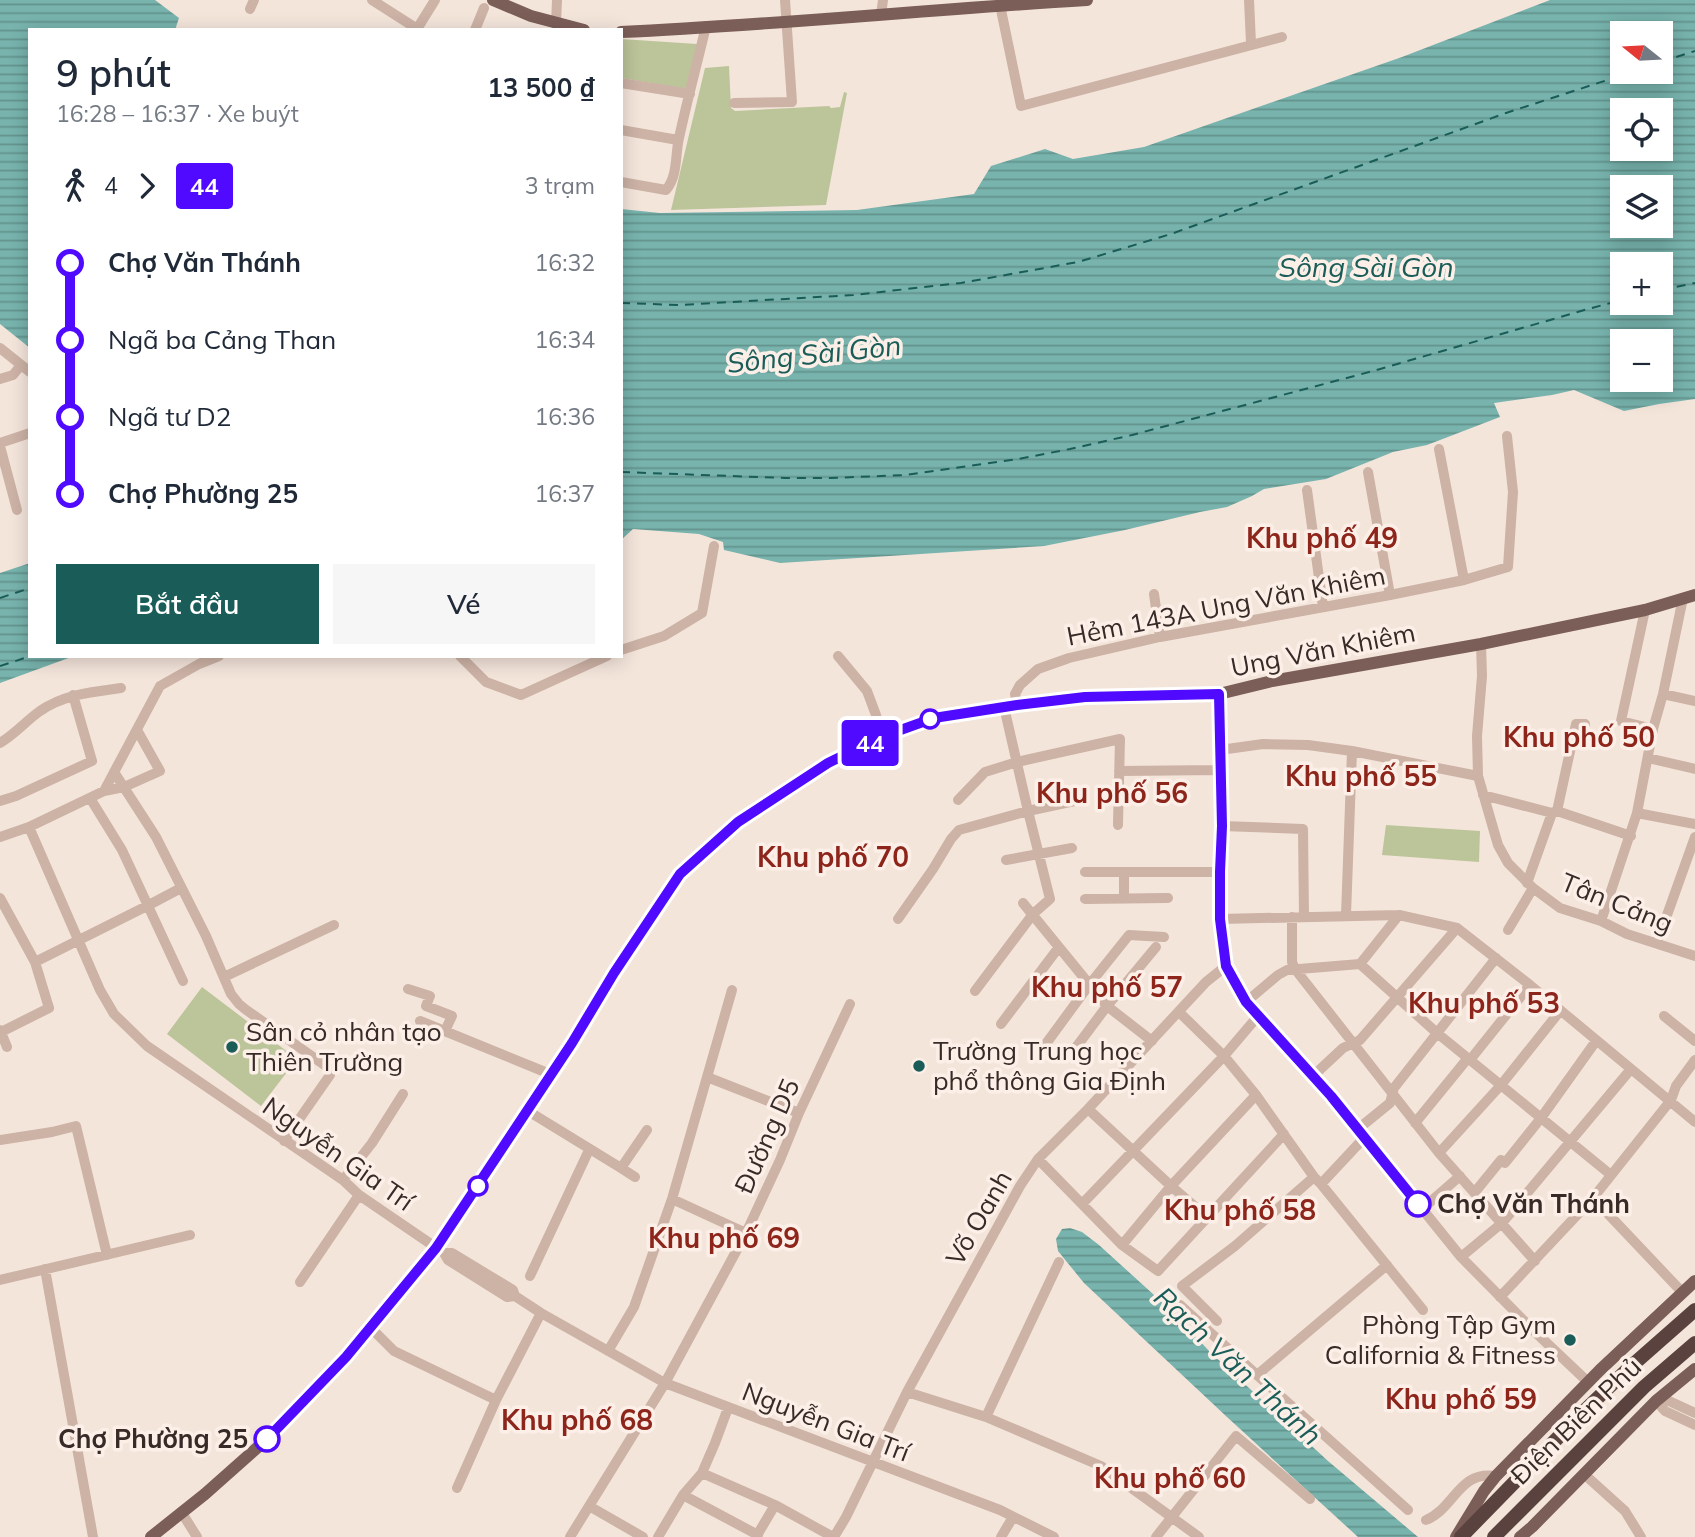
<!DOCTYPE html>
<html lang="vi">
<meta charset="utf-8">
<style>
:root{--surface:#fff;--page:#f6f6f7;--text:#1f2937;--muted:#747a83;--accent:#1a5d58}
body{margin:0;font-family:Mulish,sans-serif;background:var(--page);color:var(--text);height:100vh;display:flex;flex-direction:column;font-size:26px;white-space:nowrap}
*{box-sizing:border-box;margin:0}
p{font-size:23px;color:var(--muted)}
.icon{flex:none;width:38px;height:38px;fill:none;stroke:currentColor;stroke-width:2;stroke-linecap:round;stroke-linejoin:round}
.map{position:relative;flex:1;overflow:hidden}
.side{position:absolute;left:28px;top:28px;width:595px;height:630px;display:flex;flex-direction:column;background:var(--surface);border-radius:0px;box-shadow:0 4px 18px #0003}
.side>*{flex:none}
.badge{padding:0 14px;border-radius:5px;font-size:24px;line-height:46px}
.needle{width:46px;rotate:288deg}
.tools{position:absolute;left:1610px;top:21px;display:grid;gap:14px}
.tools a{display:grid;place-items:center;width:63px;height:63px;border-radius:0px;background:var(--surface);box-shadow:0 4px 18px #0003;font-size:35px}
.map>.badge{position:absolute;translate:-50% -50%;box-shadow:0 0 0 4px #fff}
.legs{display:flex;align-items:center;gap:10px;height:77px;padding:0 28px;font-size:23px}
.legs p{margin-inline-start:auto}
.summary{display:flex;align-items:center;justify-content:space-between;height:119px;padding:0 28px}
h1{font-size:38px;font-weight:600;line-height:52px}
.primary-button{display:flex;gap:14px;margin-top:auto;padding:14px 28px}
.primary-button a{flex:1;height:80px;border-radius:0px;background:var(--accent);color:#fff;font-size:28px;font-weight:600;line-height:80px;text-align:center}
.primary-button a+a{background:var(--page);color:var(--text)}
ul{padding:0 28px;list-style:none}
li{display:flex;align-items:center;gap:24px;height:77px;font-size:26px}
li i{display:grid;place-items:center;width:10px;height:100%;margin:0 9px;background:currentColor}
li i::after{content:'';width:18px;height:18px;margin:-9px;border:5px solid;border-radius:50%;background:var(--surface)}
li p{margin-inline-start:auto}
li:first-child i{background:linear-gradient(#0000 50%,currentColor 0)}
li:last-child i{background:linear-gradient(currentColor 50%,#0000 0)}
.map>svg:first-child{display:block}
.grass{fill:#bcc49a}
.water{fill:url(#water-rules);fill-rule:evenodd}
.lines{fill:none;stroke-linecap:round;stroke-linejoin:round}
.ferry{stroke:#1a5d58;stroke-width:2;stroke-dasharray:9 7;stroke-linecap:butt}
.minor{stroke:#cdb2a6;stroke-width:10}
.major{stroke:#7b5e57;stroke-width:12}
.highway{stroke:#5a423e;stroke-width:14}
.line-1-casing{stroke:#fff;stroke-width:16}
.line-1{stroke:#4f0aff;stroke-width:10}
.stop-1-dot{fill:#fff;stroke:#4f0aff;stroke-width:3.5}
.poi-dot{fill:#1a5d58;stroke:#fbefe8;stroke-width:2.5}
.labels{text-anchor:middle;stroke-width:7;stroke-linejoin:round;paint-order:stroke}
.street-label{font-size:26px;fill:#382a27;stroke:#fbefe8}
.poi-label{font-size:26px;fill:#382a27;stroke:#fbefe8;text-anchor:start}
.stop-label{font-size:26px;font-weight:bold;fill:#382a27;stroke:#fbefe8;text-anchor:start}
.water-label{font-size:28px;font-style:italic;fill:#1a5d58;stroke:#fbefe8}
.neighbourhood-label{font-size:28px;font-weight:bold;fill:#8d251b;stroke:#fbefe8}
</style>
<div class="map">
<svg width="1695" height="1537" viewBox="0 0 1695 1537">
<defs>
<pattern id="water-rules" width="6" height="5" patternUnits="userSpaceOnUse" patternTransform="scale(1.75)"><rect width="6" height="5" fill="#78b3ad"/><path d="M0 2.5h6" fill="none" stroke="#63928d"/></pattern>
</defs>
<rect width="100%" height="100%" fill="#f4e5db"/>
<path class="grass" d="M621 39 697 44 686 89 621 78Z
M729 66 731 108 735 111 829 106 831 108 840 107 844 92 847 93 826 205 671 210 705 68Z
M1386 825 1480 831 1479 862 1382 855Z
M202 987 297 1059 261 1106 167 1034Z"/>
<path class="water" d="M0 0H155L179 18 176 27 177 30H30V348L0 324Z
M1550 0H1695V399L1659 404 1624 411 1574 390 1552 395 1494 403 1500 417 1427 445 1393 452 1326 479 1264 489 1252 496 1227 507 1200 512 1125 530 1044 546 780 563 724 550 723 542 699 534 633 529 621 540V209L660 213 857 210 974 194 991 166 1045 149 1073 159 1144 147 1402 57ZM1661 33V72H1622V33ZM1661 110V149H1622V110ZM1661 187V226H1622V187ZM1661 264V303H1622V264ZM1661 341V380H1622V341Z
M30 563V656H74L0 683V573Z
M1070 1228 1082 1232 1099 1245 1175 1314 1209 1351 1328 1461 1418 1537H1358L1227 1417 1084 1283 1058 1251 1056 1239 1062 1229Z"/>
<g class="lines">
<path class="ferry" d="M1661 62 1695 51
M1661 290 1695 283
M621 303 679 305 853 295 961 283 1078 262 1171 234 1506 113 1632 72
M621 472 785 478H830L905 475 1018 459 1070 449 1132 435 1373 371 1588 309 1622 300
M0 598 30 588
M0 666 31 656"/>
<path class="minor" d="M372 0 419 30
M1249 0 1251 43
M1000 5 1021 106 1282 37
M250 9 254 0
M881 15 883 0
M556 24 557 0
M417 29 435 0
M475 30 484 8
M621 83 690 94
M734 103 792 102 785 0
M621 130 678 140
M621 182 666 190C678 176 675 155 679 138 687 101 697 64 706 26
M0 348 30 372
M0 379 13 375 21 365
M0 443 30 433
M0 446 17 510
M1439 449 1464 580
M1368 472 1390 595
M1307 490 1323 607
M1154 594 1160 637
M1645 610 1621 721 1653 729
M1481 644 1482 676 1477 736 1478 776 1498 845 1508 863 1533 888 1560 908 1601 921 1627 934 1695 956
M621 650 664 636 702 613 714 546
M460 656 486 682 521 695 607 656
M838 656 867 691 876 715 881 737
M1219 694 1222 826 1219 872 1220 919 1226 966 1246 1002 1331 1096 1461 1257 1534 1331 1588 1382
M1663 694 1695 701
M1017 704 1015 694 1020 685 1038 669 1069 658 1160 637 1390 595 1464 580 1508 567 1513 492 1507 436
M0 743C15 734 26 721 40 711 65 694 92 692 121 688
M1220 750 1263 744 1308 745 1352 751 1346 915
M1352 751 1478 776
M1648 758 1695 769
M1119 771 1220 770
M114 772 156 837 206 936 231 994 239 1004 245 1009 330 1069V1075L284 1141
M104 791 124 787 160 771 137 730
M1483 795 1552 813
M90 798 122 850 183 981
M958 800 985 772 1017 762 1120 739 1118 825
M0 801 16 796 92 761 73 695
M1557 811 1631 836
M1637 813 1695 824
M1222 826 1303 829 1304 917
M29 827 100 990 114 1014 147 1046 343 1180 359 1195 444 1253H452L513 1290 515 1296 541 1313 665 1383 1000 1510 1054 1537
M0 837 29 827 104 791 160 686 199 664 219 656
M1006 860 1072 848
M1085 872H1219
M1124 872V899
M1527 883 1552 813 1557 811 1576 724H1585
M0 898 35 962 49 1008 1 1032
M1085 899 1168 898
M1023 903 1107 1006 1152 1041
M1292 917V962L1295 969 1439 1153 1535 1261
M898 919 933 869 951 839 959 830 1028 811 1079 800
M1220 919 1399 915 1457 928 1530 985 1695 1122
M1601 921 1637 813 1653 729 1663 694 1683 598
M1508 930 1533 888
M1657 943 1695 837
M35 962 147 906 181 888
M1360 964 1437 1033 1611 1175
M224 977 334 925
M408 989 430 996 426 1006 452 1016 445 1031
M975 991 1033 914 1050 899 1028 811 1004 707
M1246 1002 1278 975 1287 970 1360 964 1399 915
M1179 1012 1224 1056 1256 1095 1314 1177
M1664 1016 1695 1041
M420 1021 550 1074
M1001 1024 1059 947
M0 1030 7 1047
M1071 1054 1107 1006 1156 947
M1037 1056 1089 985 1129 935 1164 937
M1470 1060 1530 985
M1313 1076 1343 1048 1360 1040 1457 928
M707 1077 799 1113
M1088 1109 1171 1186 1207 1217
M528 1111 621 1168 647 1130
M1415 1123 1468 1058
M1358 1129 1390 1103 1394 1088 1496 958
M0 1140 52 1132 76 1126 107 1255
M1439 1153 1501 1085 1560 1011
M1038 1159 1122 1245 1158 1271 1284 1134
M621 1168 635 1177
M343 1180 372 1143 403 1094
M1321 1184 1423 1310
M1475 1192 1501 1160 1505 1163 1541 1118 1596 1041
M1593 1198 1682 1292
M672 1199 746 1233
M1082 1204 1224 1056 1258 1016
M1422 1209 1460 1176
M1122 1245 1171 1186 1256 1095
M444 1253 448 1260 507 1297 515 1296
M1461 1257 1502 1223 1631 1069
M1387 1265 1257 1375 1408 1510
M45 1269 93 1537
M530 1276 589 1150
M0 1280 190 1235
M300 1282 359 1195
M1500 1297 1593 1198 1671 1100 1676 1086 1695 1060
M1180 1305 1257 1375
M1217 1321 1182 1286 1235 1246 1314 1177 1321 1184 1364 1138
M371 1328 394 1351 496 1400
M608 1351 634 1307 672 1199 732 990
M907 1392 986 1417 1101 1466 1199 1537
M1656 1401 1665 1411 1695 1425
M1656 1401H1669L1695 1413
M986 1417 1059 1262
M702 1473 775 1505 833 1537
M1584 1474 1625 1511 1641 1537
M457 1488 496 1400 541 1313
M683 1495 758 1535
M589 1506 643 1537
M182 1513 197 1537
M1426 1520C1455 1508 1459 1470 1496 1476
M570 1537 665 1383 746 1233 780 1160 799 1113 850 1004
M658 1537 683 1495 702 1473 715 1443 728 1408
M756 1537 775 1505
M834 1537 846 1517 907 1392 1020 1186 1038 1159 1088 1109 1206 982 1226 966
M1001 1537 1013 1517
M1156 1537 1236 1436 1310 1499"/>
<path class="major" d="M493 0 531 16 584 30
M621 32C777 25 932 9 1087 0
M151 1537 205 1494 267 1439 346 1357 436 1248 528 1111 550 1074 572 1043 614 973 680 874 738 822 828 763 881 737 934 718 1017 704 1085 697 1219 694 1272 681 1481 644 1645 610 1695 595
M1456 1537 1484 1491 1496 1476 1600 1370 1695 1281
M1520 1537 1532 1527 1656 1401 1695 1369"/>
<path class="highway" d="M1461 1537 1582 1413 1628 1369 1695 1310
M1494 1537 1644 1387 1695 1343"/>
</g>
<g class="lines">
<defs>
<path id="line-1" d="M267 1439 346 1357 436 1248 572 1043 614 973 680 874 738 822 828 763 881 737 934 718 1017 705 1085 697 1219 694 1222 826 1220 872V919L1226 966 1246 1002 1331 1096 1418 1204"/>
</defs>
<use href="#line-1" class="line-1-casing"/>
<use href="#line-1" class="line-1"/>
</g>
<g class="stop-1-dot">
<circle cx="930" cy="719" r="9"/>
<circle cx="478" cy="1186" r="9"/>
<circle cx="1418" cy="1204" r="12"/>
<circle cx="267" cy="1439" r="12"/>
</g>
<g class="poi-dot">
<circle cx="232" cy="1047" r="7"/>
<circle cx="919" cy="1066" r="7"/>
<circle cx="1570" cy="1340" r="7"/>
</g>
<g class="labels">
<g class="street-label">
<text transform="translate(1226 606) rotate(-11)" y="9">Hẻm 143A Ung Văn Khiêm</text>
<text transform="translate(1323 650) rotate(-11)" y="9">Ung Văn Khiêm</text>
<text transform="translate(1617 903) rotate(22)" y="9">Tân Cảng</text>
<text transform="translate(767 1136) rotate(-66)" y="9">Đường D5</text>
<text transform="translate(338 1154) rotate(35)" y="9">Nguyễn Gia Trí</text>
<text transform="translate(979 1218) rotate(-60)" y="9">Võ Oanh</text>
<text transform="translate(1576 1421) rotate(-44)" y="9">Điện Biên Phủ</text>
<text transform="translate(826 1422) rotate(21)" y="9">Nguyễn Gia Trí</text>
</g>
<g class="poi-label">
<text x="246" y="1041">Sân cỏ nhân tạo<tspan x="246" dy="30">Thiên Trường</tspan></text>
<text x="933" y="1060">Trường Trung học<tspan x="933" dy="30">phổ thông Gia Định</tspan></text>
<text x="1556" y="1334" text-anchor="end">Phòng Tập Gym<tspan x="1556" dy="30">California &amp; Fitness</tspan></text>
</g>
<g class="stop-label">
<text x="1437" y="1213">Chợ Văn Thánh</text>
<text x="248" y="1448" text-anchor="end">Chợ Phường 25</text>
</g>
<g class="water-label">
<text x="1366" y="277">Sông Sài Gòn</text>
<text transform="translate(814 354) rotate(-6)" y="10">Sông Sài Gòn</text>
<text transform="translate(1238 1366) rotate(43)" y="10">Rạch Văn Thánh</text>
</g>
<g class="neighbourhood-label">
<text x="1322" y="548">Khu phố 49</text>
<text x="1579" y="747">Khu phố 50</text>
<text x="1361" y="786">Khu phố 55</text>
<text x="1112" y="803">Khu phố 56</text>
<text x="833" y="867">Khu phố 70</text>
<text x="1107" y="997">Khu phố 57</text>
<text x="1484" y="1013">Khu phố 53</text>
<text x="1240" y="1220">Khu phố 58</text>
<text x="724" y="1248">Khu phố 69</text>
<text x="1461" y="1409">Khu phố 59</text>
<text x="577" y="1430">Khu phố 68</text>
<text x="1170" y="1488">Khu phố 60</text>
</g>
</g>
</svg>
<div class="tools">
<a><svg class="needle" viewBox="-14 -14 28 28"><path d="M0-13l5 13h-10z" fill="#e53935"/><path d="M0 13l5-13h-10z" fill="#747a83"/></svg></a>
<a><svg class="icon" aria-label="locate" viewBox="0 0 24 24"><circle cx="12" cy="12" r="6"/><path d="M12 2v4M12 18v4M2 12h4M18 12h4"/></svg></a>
<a><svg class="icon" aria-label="layers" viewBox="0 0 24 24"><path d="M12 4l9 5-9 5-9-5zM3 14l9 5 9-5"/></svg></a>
<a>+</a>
<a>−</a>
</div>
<b class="badge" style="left:870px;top:743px;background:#4f0aff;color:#fff">44</b>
<section class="side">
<div class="summary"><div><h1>9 phút</h1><p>16:28 – 16:37 · Xe buýt</p></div><b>13 500 ₫</b></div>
<div class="legs"><svg class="icon" aria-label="walk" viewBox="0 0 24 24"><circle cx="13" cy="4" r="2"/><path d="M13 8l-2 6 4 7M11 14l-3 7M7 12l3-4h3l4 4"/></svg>4<svg class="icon" aria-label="forward" viewBox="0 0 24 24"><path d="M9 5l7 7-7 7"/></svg><b class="badge" style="background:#4f0aff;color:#fff">44</b><p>3 trạm</p></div>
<ul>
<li><i style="color:#4f0aff"></i><b>Chợ Văn Thánh</b><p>16:32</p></li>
<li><i style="color:#4f0aff"></i><span>Ngã ba Cảng Than</span><p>16:34</p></li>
<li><i style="color:#4f0aff"></i><span>Ngã tư D2</span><p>16:36</p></li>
<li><i style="color:#4f0aff"></i><b>Chợ Phường 25</b><p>16:37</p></li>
</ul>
<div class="primary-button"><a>Bắt đầu</a><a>Vé</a></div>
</section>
</div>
